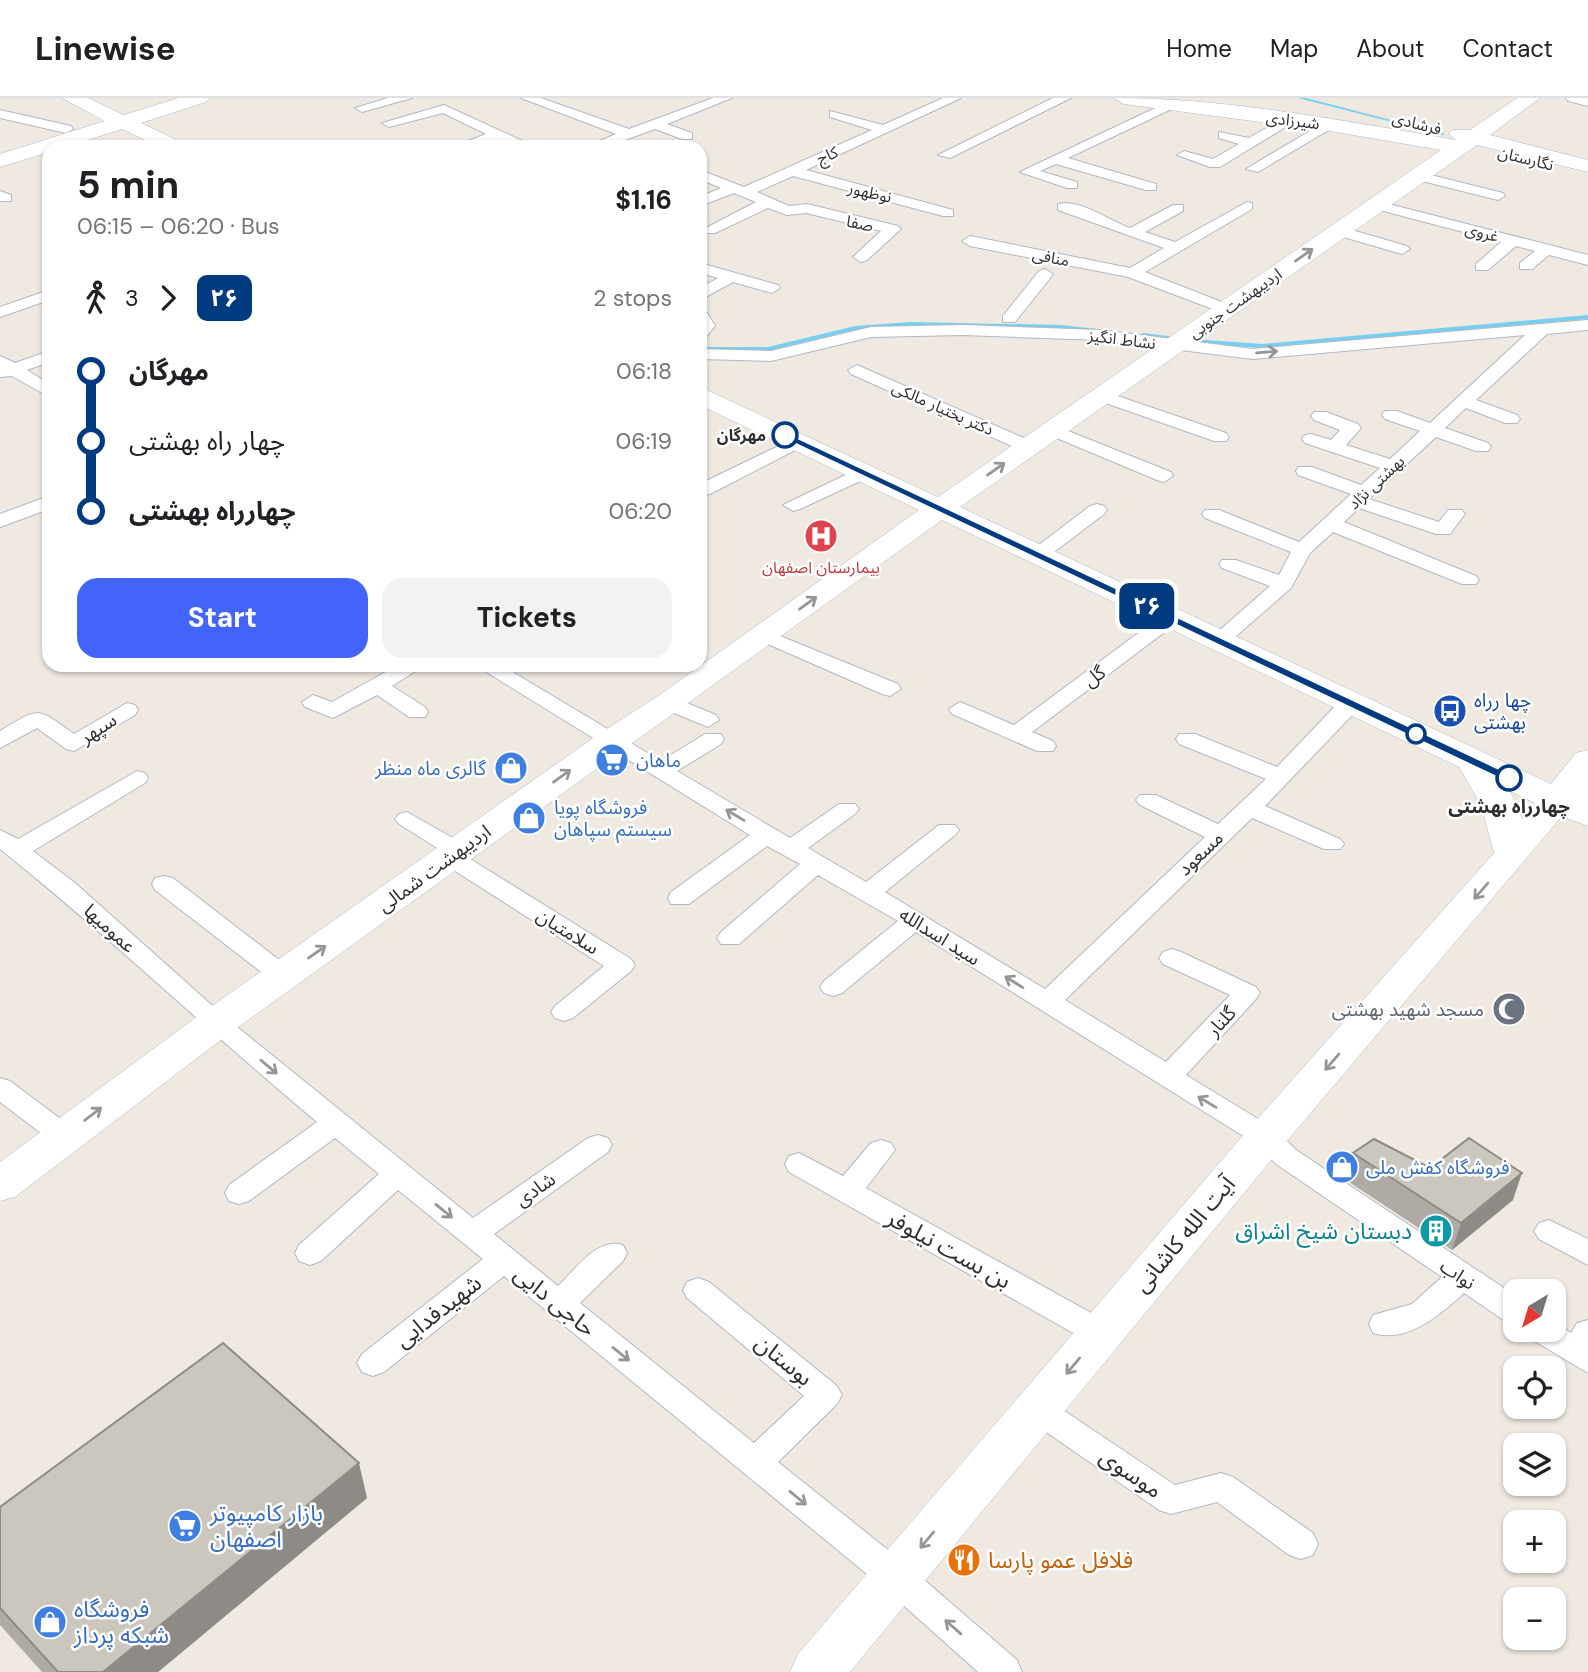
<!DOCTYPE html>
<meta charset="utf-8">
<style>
:root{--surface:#fff;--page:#f2f2f2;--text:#202124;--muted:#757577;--line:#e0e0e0;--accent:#4264fb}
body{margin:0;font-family:"DM Sans","Noto Sans Arabic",sans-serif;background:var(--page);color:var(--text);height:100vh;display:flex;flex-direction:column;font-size:26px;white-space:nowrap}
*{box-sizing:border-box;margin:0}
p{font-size:23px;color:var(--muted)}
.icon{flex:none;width:38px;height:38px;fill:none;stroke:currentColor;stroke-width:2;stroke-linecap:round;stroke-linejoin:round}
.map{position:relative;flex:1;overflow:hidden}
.side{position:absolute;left:42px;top:42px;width:665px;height:532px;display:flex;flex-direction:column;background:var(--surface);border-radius:21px;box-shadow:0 2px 5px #0004}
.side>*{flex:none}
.badge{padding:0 14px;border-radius:10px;font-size:24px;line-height:46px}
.needle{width:46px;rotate:218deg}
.controls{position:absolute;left:1503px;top:1181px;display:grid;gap:14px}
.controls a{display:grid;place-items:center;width:63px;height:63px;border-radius:14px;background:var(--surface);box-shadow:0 2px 5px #0004;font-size:35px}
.map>.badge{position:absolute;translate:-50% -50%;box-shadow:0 0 0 4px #fff}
.legs{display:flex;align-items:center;gap:10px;height:77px;padding:0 35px;font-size:23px}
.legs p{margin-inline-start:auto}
.headline{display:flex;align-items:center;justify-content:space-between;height:119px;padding:0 35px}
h1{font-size:38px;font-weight:700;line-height:52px}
.cta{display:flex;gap:14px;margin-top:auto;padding:14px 35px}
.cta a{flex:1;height:80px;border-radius:21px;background:var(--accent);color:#fff;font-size:28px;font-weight:700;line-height:80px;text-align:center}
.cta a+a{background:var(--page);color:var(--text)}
ul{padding:0 35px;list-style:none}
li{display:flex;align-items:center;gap:24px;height:70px;font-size:26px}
li i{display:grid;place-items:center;width:10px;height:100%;margin:0 9px;background:currentColor}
li i::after{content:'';width:18px;height:18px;margin:-9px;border:5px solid;border-radius:50%;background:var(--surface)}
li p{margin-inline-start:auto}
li:first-child i{background:linear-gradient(#0000 50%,currentColor 0)}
li:last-child i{background:linear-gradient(currentColor 50%,#0000 0)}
header{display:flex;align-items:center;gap:42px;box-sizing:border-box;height:98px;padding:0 35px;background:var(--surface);border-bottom:2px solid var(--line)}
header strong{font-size:33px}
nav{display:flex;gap:38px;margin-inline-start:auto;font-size:24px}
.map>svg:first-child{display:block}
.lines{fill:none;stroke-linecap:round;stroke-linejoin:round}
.stream{fill:#75cff0;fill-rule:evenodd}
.street-casing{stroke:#b4b7c1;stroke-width:2}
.secondary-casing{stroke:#b4b7c1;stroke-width:1}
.street{fill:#fff;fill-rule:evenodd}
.secondary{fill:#fff;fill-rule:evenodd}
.wall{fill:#afaba4}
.shaded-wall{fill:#8e8b86}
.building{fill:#cbc7bf;stroke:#8e8b86;stroke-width:2}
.oneway{stroke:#969696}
.line-1{fill:#003b80;stroke:#fff;stroke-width:2}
.stop-1-dot{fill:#fff;stroke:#003b80;stroke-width:3.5}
.labels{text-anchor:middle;stroke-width:5;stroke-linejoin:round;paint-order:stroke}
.far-street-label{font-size:16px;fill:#2e2e2e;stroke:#fff}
.far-stop-label{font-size:16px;font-weight:bold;fill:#2e2e2e;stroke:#fff;text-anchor:end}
.far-health-label{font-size:16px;fill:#be3a42;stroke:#fff}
.street-label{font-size:19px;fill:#2e2e2e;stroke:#fff}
.transit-label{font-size:19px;fill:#164399;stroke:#fff;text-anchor:start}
.shop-label{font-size:19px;fill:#366cbe;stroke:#fff;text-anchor:start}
.stop-label{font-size:19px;font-weight:bold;fill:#2e2e2e;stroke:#fff}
.worship-label{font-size:19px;fill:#5b616d;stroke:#fff;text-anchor:end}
.near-culture-label{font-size:23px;fill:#0d838f;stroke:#fff;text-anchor:end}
.near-street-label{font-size:23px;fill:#2e2e2e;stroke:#fff}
.near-shop-label{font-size:23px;fill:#366cbe;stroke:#fff;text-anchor:start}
.near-food-label{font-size:23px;fill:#c56008;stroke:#fff;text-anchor:start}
</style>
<header>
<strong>Linewise</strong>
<nav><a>Home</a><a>Map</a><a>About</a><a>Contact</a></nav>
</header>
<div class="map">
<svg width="1588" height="1574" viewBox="0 0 1588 1574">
<rect width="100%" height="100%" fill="#efe9e1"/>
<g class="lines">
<path class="stream" d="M1298 0H1306L1445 36 1443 37Z
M1588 217V221L1262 250 1192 245 1189 243 1192 241 1262 246Z
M911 224 1061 227 1097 231 1100 233 1097 235 1061 231 911 228 855 232 768 253H700V249H768L855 228Z
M1143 235 1176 239 1179 241 1176 243 1141 238 1140 237Z"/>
<defs>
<path id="street" d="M388 0H412L362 14 355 10Z
M521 0H541L629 31 713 0H732L667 26 692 35V41H682L655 31 606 49H586L616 36Z
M943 0H961L806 72 953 112V118H943L793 78 757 94 789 108 807 106 898 128 901 131 867 162 861 164 853 159 881 133 806 115 787 117 768 110 715 135H705L702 132 756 104 734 95 700 108V99L721 90 700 81V72L744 89 872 32 830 19V13L883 27Z
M1053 0H1071L950 60 938 57Z
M1566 0H1588V8L1568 3Z
M1168 4 1180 7 1068 60 1156 86V92H1146L1056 66 1040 73 1077 84V90H1067L1020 74Z
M444 7 529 46 531 49H513L497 42 474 49H453L486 36 443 15 389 29 382 25Z
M0 12 71 28 73 31 66 35 0 20Z
M1285 19 1297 22 1220 69H1210L1177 57 1184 53 1213 61 1239 46 1219 40V34L1249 40Z
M1325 24 1337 27 1258 74 1246 71Z
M1419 74 1503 95 1505 98 1498 102 1414 81 1412 78Z
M0 93 11 97V103H0Z
M1377 103 1588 157V167L1549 157 1532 171H1520V165L1535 153 1516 148 1488 172H1476V166L1501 144 1372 110V104Z
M1247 104 1252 105V111L1145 174 1232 208 1234 211 1226 216 1128 179 970 148 962 143 970 138 1130 170 1164 150 1058 112V106C1082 101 1109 123 1130 130L1173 107H1183V113L1145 134 1175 144Z
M1338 128 1407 148 1410 151 1402 156 1333 136 1330 133Z
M700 165 778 187 780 190 772 195 733 184 700 202V190L718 180 700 175Z
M1045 171 1053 176 1051 179 1015 224H1003V218L1039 173Z
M49 192V202L0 219V209Z
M700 211 706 213 715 228 706 239 700 240Z
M1588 222V232L1547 236 1476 302 1517 317 1520 321 1517 325H1505L1466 310 1445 330 1488 345 1491 349 1488 353H1476L1436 339 1369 401 1439 424 1448 412H1462L1465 416 1450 436H1436L1359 410 1344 424 1476 478 1479 482 1476 486H1462L1333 434 1310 455 1291 490 1227 546H1213L1209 542 1213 538 1270 488 1222 470 1219 466 1222 462H1236L1279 477 1291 454 1205 420 1202 416 1205 412H1219L1299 444 1351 396 1298 377 1296 373 1298 369H1312L1361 387 1380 370 1305 345 1302 341 1305 337 1311 336 1331 342 1340 332 1314 322 1311 318 1314 314H1326L1358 326 1361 330 1346 347 1390 361 1420 333 1385 321 1382 317 1385 313H1397L1430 325 1525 237 1253 261 1100 242 963 237 871 239 771 263 700 261V251L771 253 871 229 963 227 1100 232 1253 251Z
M49 253V264L27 272 49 286V299L12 278 0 279V258L15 265Z
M857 267 1035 345 1038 349 1035 353H1023L851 276 848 272Z
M1103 293 1226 335 1229 339 1226 343H1214L1097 302 1094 298 1097 294Z
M1053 327 1171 374 1173 378 1164 384 1157 382 1047 336 1044 332Z
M799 338 805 339 808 343 805 347 710 396 700 397V386Z
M864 368 873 374 871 378 800 411 793 413 783 407Z
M49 398V411L0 429V416Z
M1097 406 1104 408 1107 412 1104 416 1045 461H1031L1028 457 1031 453 1090 408Z
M1171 514 1178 516 1181 520 1178 524 1032 634 1053 643 1056 648 1053 653H1037L952 616 949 611 960 604 1014 627 1164 516Z
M763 531 898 586 901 591 890 598 882 596 756 541 753 537Z
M398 567H425L392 588 425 609 428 614 425 619H409L377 597 333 620 305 609 302 604 313 597 332 604Z
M475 567H501L661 663 705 636H721L724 641 721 646 677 673 790 740 839 706H855L859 711 855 716 808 750 866 784 939 727H955L959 732 955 737 885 794 1045 891 1205 739 1140 707 1136 702 1140 697H1156L1218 726 1266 681 1179 646 1176 641 1179 636H1195L1277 669 1343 600H1359L1362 605 1359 610 1265 708 1340 741 1344 746 1340 751H1324L1252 720 1065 902 1166 964 1230 897 1163 866 1159 860 1163 854 1172 851 1181 854 1256 889 1260 895 1256 901 1186 977 1276 1032 1296 1052 1516 1198V1226L1505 1223 1464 1195C1441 1216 1407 1246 1373 1235L1369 1226 1373 1217 1412 1206 1442 1179 1276 1066 1256 1046 916 834 842 895 833 898 824 895 820 889 824 883 898 823 818 777 739 846H721L717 840 721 834 800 766 767 748 689 806H671L668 800 671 794 750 737Z
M670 598 716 617 719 622 708 629 662 610 659 605 662 600Z
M127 605 135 607 138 612 135 617 74 653 66 651 37 630 0 650V633C40 609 36 609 74 636Z
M137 673 145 675 148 680 145 685 33 753 75 785 225 919 473 1120 588 1040 598 1037 608 1040 612 1047 608 1054 494 1136 558 1188C575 1172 597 1139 623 1147L627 1155 623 1163 580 1205 754 1345 804 1298 687 1200 683 1192 687 1184 698 1180 709 1184 837 1288 842 1297 837 1306 778 1364 908 1468 1017 1562 1022 1574H978L884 1490 504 1178 384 1274 373 1278 362 1274 357 1265 362 1256 483 1161 398 1092 321 1163 310 1167 299 1163 295 1155 299 1147 379 1076 335 1040 249 1103 239 1106 229 1103 225 1095 229 1087 317 1024C210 935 109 838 0 751V732L18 741Z
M1588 684V706L1580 715H1564L1560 710C1567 700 1576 687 1588 684Z
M407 714 467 748 471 753 467 759 631 861 635 867 631 873 573 920 564 923 555 920 551 914 555 908 604 868 441 764 438 759 442 753 399 726 395 721 399 716Z
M164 778 173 780 292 872 296 878 292 884 283 887 274 884 155 792 152 786 155 780Z
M0 980 10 983 74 1031 78 1038 74 1045 64 1048 54 1045 0 1004Z
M881 1042 891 1045 895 1052 866 1090 1111 1226 1115 1235 1111 1244 1100 1247 1089 1244 789 1074 785 1066 789 1058 799 1055 843 1078 871 1045Z
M1549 1122 1588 1141V1167L1539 1141 1534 1133 1539 1125Z
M1588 1222V1275L1531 1241 1527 1232H1554V1224L1571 1235 1577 1225Z
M1037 1298 1048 1302 1175 1387 1221 1375 1233 1379 1313 1435 1318 1446 1313 1457 1301 1461 1289 1457 1217 1404 1171 1416 1159 1412 1026 1320 1021 1311 1026 1302Z"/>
<path id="secondary" d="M62 0H88L124 17 178 0H209L206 4 141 25 183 45 187 49H159L122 31 66 49H49V54L0 69V56L105 23Z
M1114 0C1229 0 1343 23 1456 42L1449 36 1452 32H1470L1517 0H1540L1490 37 1588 62V74L1477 47 960 409 1551 686 1576 655 1588 652V685L1577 698 1588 703V728L1562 718 1281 1050 850 1574H790L798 1556 1251 1028 1494 755 1481 707 1459 669 942 422 230 935 15 1099 0 1103V1064L202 915 599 636 658 598 919 412 700 307V289L938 399 1441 52 1330 33 1124 6ZM1510 693 1535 705 1522 721Z"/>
</defs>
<use href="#street" class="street-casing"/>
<use href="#secondary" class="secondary-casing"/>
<use href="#street" class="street"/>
<use href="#secondary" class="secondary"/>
</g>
<path class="wall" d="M1353 1055 1430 1070 1513 1102 1452 1152 1346 1082Z
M367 1400 158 1574H42L0 1527V1409Z"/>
<path class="shaded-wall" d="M1522 1075 1513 1102 1452 1152 1461 1125Z
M359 1365 367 1400 158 1574H103Z"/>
<path class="building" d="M1469 1040 1522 1075 1461 1125 1353 1055 1374 1041 1430 1070Z
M223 1245 359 1365 103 1574H58L0 1510V1409Z"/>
<defs><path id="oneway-shaft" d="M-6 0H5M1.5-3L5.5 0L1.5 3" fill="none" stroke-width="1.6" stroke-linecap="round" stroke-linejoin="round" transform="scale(1.75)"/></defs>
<g class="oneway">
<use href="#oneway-shaft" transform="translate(1304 157) rotate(-35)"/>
<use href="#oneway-shaft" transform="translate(1267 254) rotate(-5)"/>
<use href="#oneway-shaft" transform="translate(996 371) rotate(-35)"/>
<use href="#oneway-shaft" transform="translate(808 505) rotate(-36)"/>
<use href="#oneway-shaft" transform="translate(562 678) rotate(-36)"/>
<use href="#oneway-shaft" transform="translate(735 717) rotate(-149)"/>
<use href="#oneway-shaft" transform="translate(1481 793) rotate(131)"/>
<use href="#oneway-shaft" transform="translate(317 854) rotate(-35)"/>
<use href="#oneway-shaft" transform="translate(1014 884) rotate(-148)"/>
<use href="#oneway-shaft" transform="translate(1332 964) rotate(131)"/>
<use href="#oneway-shaft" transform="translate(269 969) rotate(40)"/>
<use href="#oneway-shaft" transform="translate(1207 1004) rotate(-149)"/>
<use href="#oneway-shaft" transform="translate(93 1016) rotate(-37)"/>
<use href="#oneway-shaft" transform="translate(444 1113) rotate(39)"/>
<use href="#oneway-shaft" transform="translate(621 1256) rotate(39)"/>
<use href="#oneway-shaft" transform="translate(1073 1268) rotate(130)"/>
<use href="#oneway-shaft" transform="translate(798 1400) rotate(39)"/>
<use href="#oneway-shaft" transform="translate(927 1442) rotate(130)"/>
<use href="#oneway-shaft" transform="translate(953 1529) rotate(-139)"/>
</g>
<path class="line-1" d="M785 334 1514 678 1516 680 1505 683 781 339Z"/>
<defs>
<symbol id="hospital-disc" viewBox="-11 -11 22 22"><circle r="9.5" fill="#e0444e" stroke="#fff"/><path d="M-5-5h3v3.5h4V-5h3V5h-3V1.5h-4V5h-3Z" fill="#fff"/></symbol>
<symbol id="bus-disc" viewBox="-11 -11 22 22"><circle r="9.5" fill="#1a4fb4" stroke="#fff"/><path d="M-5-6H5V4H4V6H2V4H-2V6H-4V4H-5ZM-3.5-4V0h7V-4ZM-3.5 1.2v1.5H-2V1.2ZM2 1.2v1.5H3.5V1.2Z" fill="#fff"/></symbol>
<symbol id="supermarket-disc" viewBox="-11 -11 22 22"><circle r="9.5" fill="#3f7fe0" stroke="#fff"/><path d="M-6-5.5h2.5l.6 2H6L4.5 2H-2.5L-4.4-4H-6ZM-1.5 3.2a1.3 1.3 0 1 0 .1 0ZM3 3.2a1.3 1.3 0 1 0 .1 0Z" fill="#fff"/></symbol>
<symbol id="shop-disc" viewBox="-11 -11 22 22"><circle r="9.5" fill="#3f7fe0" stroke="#fff"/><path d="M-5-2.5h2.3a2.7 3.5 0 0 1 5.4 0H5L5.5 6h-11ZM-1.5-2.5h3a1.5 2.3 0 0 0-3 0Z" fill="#fff"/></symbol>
<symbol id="mosque-disc" viewBox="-11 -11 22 22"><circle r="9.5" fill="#6b7280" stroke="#fff"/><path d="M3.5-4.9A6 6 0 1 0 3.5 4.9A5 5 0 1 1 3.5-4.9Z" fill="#fff"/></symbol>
<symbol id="building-disc" viewBox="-11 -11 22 22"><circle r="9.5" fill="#0f9aa8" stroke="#fff"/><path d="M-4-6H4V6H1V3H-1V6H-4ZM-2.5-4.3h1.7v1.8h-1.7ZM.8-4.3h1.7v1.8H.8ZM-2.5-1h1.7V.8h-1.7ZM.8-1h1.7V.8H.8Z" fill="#fff"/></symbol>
<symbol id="restaurant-disc" viewBox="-11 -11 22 22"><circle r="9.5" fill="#e8710a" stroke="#fff"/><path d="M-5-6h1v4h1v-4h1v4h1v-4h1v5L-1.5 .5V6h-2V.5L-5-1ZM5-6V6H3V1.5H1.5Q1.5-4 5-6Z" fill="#fff"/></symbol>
</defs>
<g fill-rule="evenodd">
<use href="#hospital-disc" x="802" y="419" width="38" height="38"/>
<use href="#bus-disc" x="1431" y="594" width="38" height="38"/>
<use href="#supermarket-disc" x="593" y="643" width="38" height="38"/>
<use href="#shop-disc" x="492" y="651" width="38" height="38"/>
<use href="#shop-disc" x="510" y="701" width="38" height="38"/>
<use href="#mosque-disc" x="1490" y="892" width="38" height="38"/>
<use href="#shop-disc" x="1323" y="1050" width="38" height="38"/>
<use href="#building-disc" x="1417" y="1114" width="38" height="38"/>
<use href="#supermarket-disc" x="166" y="1409" width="38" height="38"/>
<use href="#restaurant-disc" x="945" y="1443" width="38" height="38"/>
<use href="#shop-disc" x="31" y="1505" width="38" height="38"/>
</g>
<g class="stop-1-dot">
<circle cx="785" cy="337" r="12"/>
<circle cx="1416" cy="636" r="9"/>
<circle cx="1509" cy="680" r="12"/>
</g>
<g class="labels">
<g class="far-street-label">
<text transform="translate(1293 22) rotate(7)" y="6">شیرزادی</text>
<text transform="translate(1417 25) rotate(14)" y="6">فرشادی</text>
<text transform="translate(827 57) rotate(-24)" y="6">کاج</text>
<text transform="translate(1526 60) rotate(14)" y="6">نگارستان</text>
<text transform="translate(870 94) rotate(13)" y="6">نوظهور</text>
<text transform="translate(860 125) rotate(11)" y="6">صفا</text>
<text transform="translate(1482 134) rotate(15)" y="6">غروی</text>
<text transform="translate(1051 159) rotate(11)" y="6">منافی</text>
<text transform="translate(1235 205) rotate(-35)" y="6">اردیبهشت جنوبی</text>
<text transform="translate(1122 241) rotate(7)" y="6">نشاط انگیز</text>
<text transform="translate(943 310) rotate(24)" y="6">دکتر بختیار مالکی</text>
<text transform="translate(1376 384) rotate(-43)" y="6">بهشتی نژاد</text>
</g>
<g class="far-stop-label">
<text x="766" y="343">مهرگان</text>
</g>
<g class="far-health-label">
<text x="821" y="475">بیمارستان اصفهان</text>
</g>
<g class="street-label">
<text transform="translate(1094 578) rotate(-37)" y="7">گل</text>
<text transform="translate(98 630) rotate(-33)" y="7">سپهر</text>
<text transform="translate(1200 755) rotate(-44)" y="7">مسعود</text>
<text transform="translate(434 770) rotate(-36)" y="7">اردیبهشت شمالی</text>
<text transform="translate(110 830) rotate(42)" y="7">عمومیها</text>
<text transform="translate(568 833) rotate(32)" y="7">سلامتیان</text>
<text transform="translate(940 838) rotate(32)" y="7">سید اسدالله</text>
<text transform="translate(1221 923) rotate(-47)" y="7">گلنار</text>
<text transform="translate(535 1091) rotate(-35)" y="7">شادی</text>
<text transform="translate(1458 1176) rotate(34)" y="7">نواب</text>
</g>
<g class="transit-label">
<text x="1474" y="609">چها رراه<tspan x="1474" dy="22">بهشتی</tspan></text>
</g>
<g class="shop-label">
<text x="636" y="669">ماهان</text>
<text x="486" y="677" text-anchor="end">گالری ماه منظر</text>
<text x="554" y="716">فروشگاه پویا<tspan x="554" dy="22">سیستم سپاهان</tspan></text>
<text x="1366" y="1076">فروشگاه کفش ملی</text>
</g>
<g class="stop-label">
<text x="1509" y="715">چهارراه بهشتی</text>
</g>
<g class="worship-label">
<text x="1484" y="918">مسجد شهید بهشتی</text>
</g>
<g class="near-culture-label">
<text x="1412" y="1141">دبستان شیخ اشراق</text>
</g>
<g class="near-street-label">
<text transform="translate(1184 1136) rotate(-50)" y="8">آیت الله کاشانی</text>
<text transform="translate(949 1151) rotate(29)" y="8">بن بست نیلوفر</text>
<text transform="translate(555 1203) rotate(39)" y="8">حاجی دایی</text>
<text transform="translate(438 1213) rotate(-38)" y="8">شهیدفدایی</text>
<text transform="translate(784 1262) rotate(39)" y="8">بوستان</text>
<text transform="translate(1131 1375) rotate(34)" y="8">موسوی</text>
</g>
<g class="near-shop-label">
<text x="210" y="1423">بازار کامپیوتر<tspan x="210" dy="26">اصفهان</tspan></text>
<text x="74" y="1519">فروشگاه<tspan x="74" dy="26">شبکه پرداز</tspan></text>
</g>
<g class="near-food-label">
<text x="988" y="1470">فلافل عمو پارسا</text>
</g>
</g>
</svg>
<div class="controls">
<a><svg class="needle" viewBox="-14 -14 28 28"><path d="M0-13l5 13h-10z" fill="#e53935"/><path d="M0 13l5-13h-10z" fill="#757577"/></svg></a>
<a><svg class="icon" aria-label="locate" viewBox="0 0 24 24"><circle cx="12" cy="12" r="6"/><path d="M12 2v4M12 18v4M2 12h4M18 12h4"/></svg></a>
<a><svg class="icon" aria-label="layers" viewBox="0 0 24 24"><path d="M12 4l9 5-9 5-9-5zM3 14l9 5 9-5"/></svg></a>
<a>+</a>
<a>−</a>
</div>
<b class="badge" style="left:1147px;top:508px;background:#003b80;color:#fff">۲۶</b>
<section class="side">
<div class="headline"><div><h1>5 min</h1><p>06:15 – 06:20 · Bus</p></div><b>$1.16</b></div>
<div class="legs"><svg class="icon" aria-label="walk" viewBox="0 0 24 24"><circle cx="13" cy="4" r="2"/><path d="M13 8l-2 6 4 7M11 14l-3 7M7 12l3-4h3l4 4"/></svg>3<svg class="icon" aria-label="forward" viewBox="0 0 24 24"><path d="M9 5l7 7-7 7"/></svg><b class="badge" style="background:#003b80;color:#fff">۲۶</b><p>2 stops</p></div>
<ul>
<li><i style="color:#003b80"></i><b>مهرگان</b><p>06:18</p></li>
<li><i style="color:#003b80"></i><span>چهار راه بهشتی</span><p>06:19</p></li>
<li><i style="color:#003b80"></i><b>چهارراه بهشتی</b><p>06:20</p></li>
</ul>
<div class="cta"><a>Start</a><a>Tickets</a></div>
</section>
</div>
